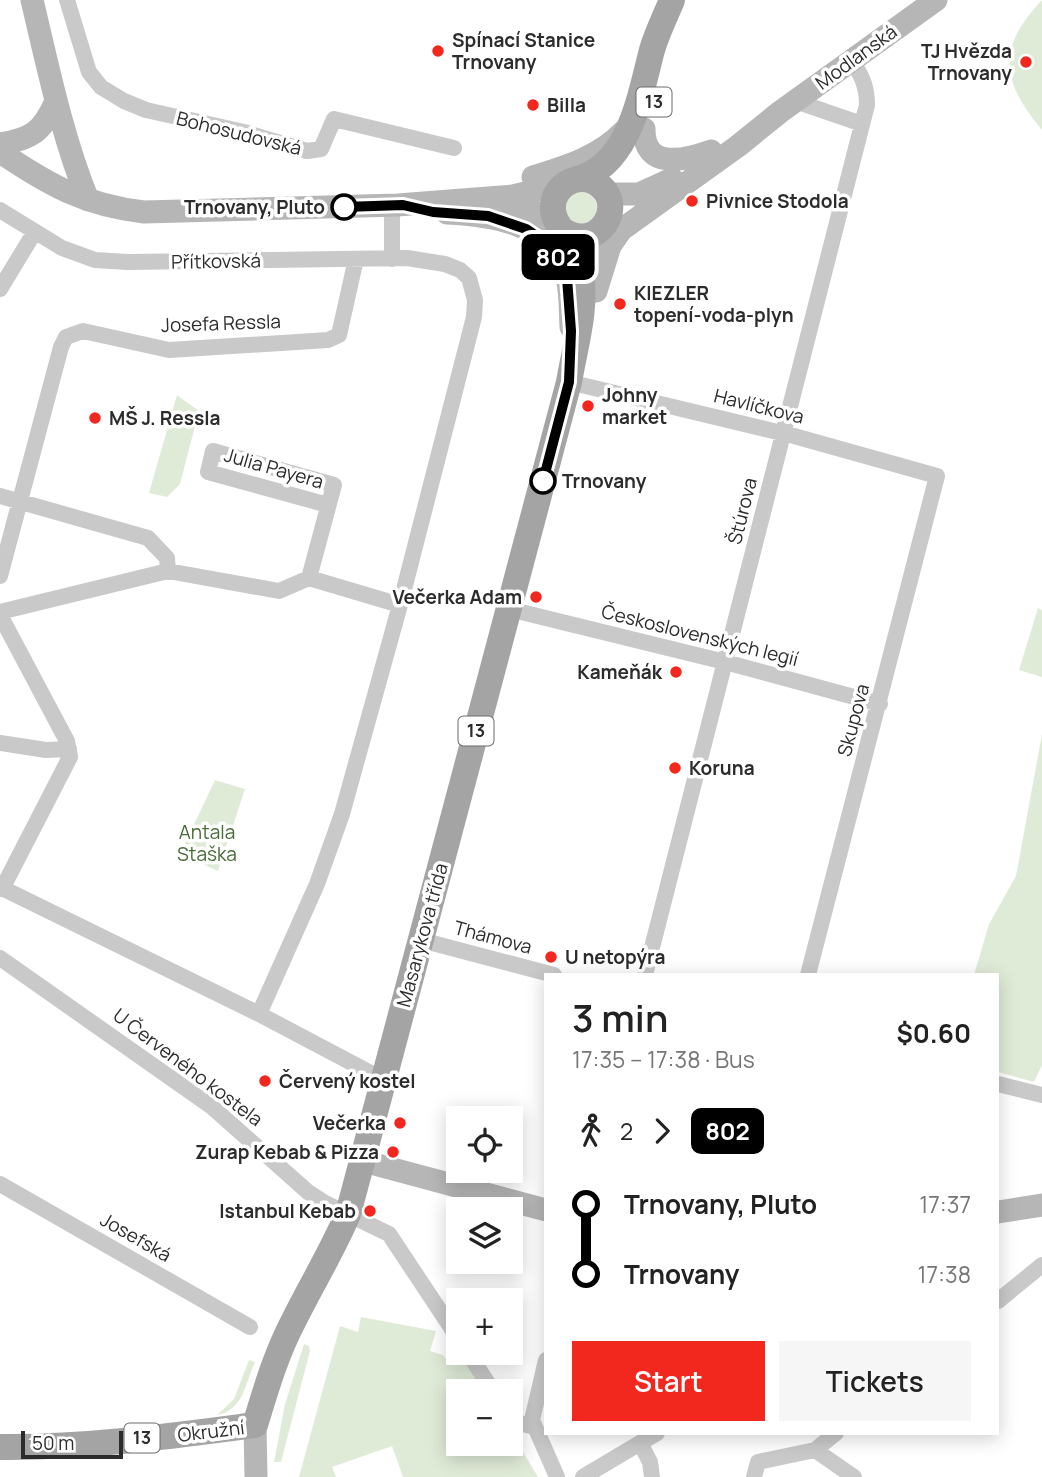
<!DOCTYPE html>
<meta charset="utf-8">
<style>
:root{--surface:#fff;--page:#f6f6f6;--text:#222;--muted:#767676;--accent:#f2281f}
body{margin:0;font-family:Manrope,sans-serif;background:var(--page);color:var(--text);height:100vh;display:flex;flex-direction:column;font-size:26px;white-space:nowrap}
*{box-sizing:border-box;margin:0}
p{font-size:23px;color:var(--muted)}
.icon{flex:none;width:38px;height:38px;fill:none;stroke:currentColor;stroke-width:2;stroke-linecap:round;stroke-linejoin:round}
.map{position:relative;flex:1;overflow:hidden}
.sheet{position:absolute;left:544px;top:973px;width:455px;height:462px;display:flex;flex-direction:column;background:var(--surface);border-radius:0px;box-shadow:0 4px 18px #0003}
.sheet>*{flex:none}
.badge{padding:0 14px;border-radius:10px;font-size:24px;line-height:46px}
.tools{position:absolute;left:446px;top:1106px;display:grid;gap:14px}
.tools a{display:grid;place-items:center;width:77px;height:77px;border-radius:0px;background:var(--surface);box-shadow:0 4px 18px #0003;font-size:35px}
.scale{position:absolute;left:21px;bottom:18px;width:102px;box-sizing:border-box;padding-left:7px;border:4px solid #2c2c2c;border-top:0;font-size:19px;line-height:24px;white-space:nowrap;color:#2c2c2c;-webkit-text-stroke:5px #fff;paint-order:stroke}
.map>.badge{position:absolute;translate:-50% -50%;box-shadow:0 0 0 4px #fff}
.legs{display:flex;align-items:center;gap:10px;height:77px;padding:0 28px;font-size:23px}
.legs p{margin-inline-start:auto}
.overview{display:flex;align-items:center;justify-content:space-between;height:119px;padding:0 28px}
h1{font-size:38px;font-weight:600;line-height:52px}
.button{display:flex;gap:14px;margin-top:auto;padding:14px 28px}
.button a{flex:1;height:80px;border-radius:0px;background:var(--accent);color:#fff;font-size:28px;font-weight:600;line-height:80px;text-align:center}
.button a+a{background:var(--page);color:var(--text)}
ul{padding:0 28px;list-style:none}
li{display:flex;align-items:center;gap:24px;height:70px;font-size:26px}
li i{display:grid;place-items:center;width:10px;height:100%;margin:0 9px;background:currentColor}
li i::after{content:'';width:18px;height:18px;margin:-9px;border:5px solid;border-radius:50%;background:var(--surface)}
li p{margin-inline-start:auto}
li:first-child i{background:linear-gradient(#0000 50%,currentColor 0)}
li:last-child i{background:linear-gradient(currentColor 50%,#0000 0)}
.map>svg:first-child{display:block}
.green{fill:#e0ebd7}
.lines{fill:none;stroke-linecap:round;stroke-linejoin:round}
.street{stroke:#c9c9c9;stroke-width:16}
.secondary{stroke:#b6b6b6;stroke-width:23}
.primary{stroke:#a4a4a4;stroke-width:26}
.line-1-casing{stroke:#fff;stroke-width:16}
.line-1{stroke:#000;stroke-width:10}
.poi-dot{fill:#f2281f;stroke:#fff;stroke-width:2.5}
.stop-1-dot{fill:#fff;stroke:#000;stroke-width:3.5}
.labels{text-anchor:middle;stroke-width:7;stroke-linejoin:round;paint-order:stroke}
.shield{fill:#fff;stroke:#6b6b6b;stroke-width:2}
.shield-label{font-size:18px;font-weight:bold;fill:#2c2c2c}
.poi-label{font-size:19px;font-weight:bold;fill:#2c2c2c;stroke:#fff;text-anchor:start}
.street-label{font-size:19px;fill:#2c2c2c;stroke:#fff}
.stop-label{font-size:19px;font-weight:bold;fill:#2c2c2c;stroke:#fff;text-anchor:end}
.park-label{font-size:19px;fill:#486a36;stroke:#fff}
</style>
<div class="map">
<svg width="1042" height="1477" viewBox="0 0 1042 1477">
<rect width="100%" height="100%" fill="#fff"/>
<path class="green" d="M1042 0V130C1002 81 995 50 1042 0Z
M565 208a16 16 0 1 1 32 0a16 16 0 1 1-32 0Z
M177 395 199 411 180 484 167 497 149 493Z
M1038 608 1042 610V677L1019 670Z
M1042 734V1065L1034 1082 998 1072V975H974L989 924 1016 876Z
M215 780 245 789 218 871 180 854Z
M361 1317 436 1331 430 1351 443 1355 446 1359 458 1351 463 1353 486 1391H458V1444H511V1432L538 1477H403L392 1446 332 1467 336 1477H299L340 1326 358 1332Z
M304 1344 309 1346 310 1351 281 1462H274L285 1404Z
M249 1360 255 1362C245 1383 244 1410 217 1415L234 1399Z"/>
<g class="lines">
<path class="street" d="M67 0 89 72 101 87 124 101 146 110 244 132 307 151 321 149 334 119 454 148
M795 101 862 124
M0 210 62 248 95 260 128 262 407 258 445 264 460 270 469 278 475 300 474 317 400 605 342 814 317 884 259 1014
M392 259V206
M0 289 34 233
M569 382 794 436 937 476 808 975
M0 496 148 538 167 558 168 571
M0 576 61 347 66 337 83 331 169 350 328 340 339 335 356 259
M309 578 334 485 213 451 208 472 328 505
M509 609 725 662 880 704
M0 612 168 571 279 591 309 578 400 605
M0 615 60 728 67 741 70 757 2 889
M0 743 46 750 69 749
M0 887 259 1014 384 1080
M421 940 554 975
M0 958 212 1107 308 1192 325 1203 389 1234 458 1338
M645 975 867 105C867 87 862 75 851 60
M998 1084 1042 1095
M0 1184 250 1327
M998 1301 1042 1265
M468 1353 493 1391
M546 1360 532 1420 557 1477
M511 1418 513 1421 534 1427
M641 1445 650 1462 652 1477
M815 1450 854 1477
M583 1477 657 1433
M754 1477 758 1462 815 1450 836 1433"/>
<path class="secondary" d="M32 0C48 67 62 136 88 200
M644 129C644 171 686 160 711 151
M0 144C32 139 43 131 56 101
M0 152C49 185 84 205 144 212L398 205 513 196 567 183
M533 177C565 167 599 157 623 132
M606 194H639L672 179
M497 207C520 208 540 209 558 225
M447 213C493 215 555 224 567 278 571 294 570 311 571 327
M596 291 610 246 621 230 738 146 780 112 936 0
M363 1161 546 1210
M998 1212 1042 1205
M255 1425 256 1477"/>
<path class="primary" d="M577 179C630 165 640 95 652 50 657 33 665 17 672 0
M0 1447C85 1448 171 1436 255 1425 266 1389 276 1354 294 1320 312 1284 332 1251 348 1214L569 382C575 346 588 305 580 270 578 259 574 249 568 240 562 229 552 220 553 206 554 185 578 172 596 183 630 204 597 256 561 229"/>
</g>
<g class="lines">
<defs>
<path id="line-1" d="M344 207 403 205 433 212 488 216 526 229 551 246 561 262 567 278 571 331 569 382 543 481"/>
</defs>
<use href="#line-1" class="line-1-casing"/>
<use href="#line-1" class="line-1"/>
</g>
<g class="poi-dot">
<circle cx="438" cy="51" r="7"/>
<circle cx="1026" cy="62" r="7"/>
<circle cx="533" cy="105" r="7"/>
<circle cx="692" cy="201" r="7"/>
<circle cx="620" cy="304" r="7"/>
<circle cx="588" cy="406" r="7"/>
<circle cx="95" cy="418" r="7"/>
<circle cx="536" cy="597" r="7"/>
<circle cx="676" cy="672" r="7"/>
<circle cx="675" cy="768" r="7"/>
<circle cx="551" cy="957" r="7"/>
<circle cx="265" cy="1081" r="7"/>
<circle cx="400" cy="1123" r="7"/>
<circle cx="393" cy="1152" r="7"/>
<circle cx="370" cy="1211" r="7"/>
</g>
<g class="stop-1-dot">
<circle cx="344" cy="207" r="12"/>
<circle cx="543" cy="481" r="12"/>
</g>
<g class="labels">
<g class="shield">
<rect x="636.5" y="87.5" width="35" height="29" rx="5"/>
<rect x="458.5" y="716.5" width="35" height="29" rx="5"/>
<rect x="124.5" y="1423.5" width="35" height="29" rx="5"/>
</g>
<g class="shield-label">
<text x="654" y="108">13</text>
<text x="476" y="737">13</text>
<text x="142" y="1444">13</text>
</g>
<g class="poi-label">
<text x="452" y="47">Spínací Stanice<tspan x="452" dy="22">Trnovany</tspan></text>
<text x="1012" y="58" text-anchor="end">TJ Hvězda<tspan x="1012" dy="22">Trnovany</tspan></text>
<text x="547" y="112">Billa</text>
<text x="706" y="208">Pivnice Stodola</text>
<text x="634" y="300">KIEZLER<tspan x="634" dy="22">topení-voda-plyn</tspan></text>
<text x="602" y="402">Johny<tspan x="602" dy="22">market</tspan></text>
<text x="109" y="425">MŠ J. Ressla</text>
<text x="522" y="604" text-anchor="end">Večerka Adam</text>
<text x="662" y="679" text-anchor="end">Kameňák</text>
<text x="689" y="775">Koruna</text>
<text x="565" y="964">U netopýra</text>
<text x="279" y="1088">Červený kostel</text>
<text x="386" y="1130" text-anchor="end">Večerka</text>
<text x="379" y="1159" text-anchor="end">Zurap Kebab &amp; Pizza</text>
<text x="356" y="1218" text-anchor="end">Istanbul Kebab</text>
</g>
<g class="street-label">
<text transform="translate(856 57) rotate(-36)" y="7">Modlanská</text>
<text transform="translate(239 133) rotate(14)" y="7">Bohosudovská</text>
<text transform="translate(216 261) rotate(-1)" y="7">Přítkovská</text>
<text transform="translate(221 323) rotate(-2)" y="7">Josefa Ressla</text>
<text transform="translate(759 406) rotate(14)" y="7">Havlíčkova</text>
<text transform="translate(274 468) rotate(16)" y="7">Julia Payera</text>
<text transform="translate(742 511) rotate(-76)" y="7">Štúrova</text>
<text transform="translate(700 635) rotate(14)" y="7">Československých legií</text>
<text transform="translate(853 720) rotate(-75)" y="7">Skupova</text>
<text transform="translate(422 935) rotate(-75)" y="7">Masarykova třída</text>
<text transform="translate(493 937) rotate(15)" y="7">Thámova</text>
<text transform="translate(188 1067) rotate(37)" y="7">U Červeného kostela</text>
<text transform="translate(136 1237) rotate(30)" y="7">Josefská</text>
<text transform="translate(211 1431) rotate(-7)" y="7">Okružní</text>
</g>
<g class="stop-label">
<text x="325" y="214">Trnovany, Pluto</text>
<text x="562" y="488" text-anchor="start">Trnovany</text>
</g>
<g class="park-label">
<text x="207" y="839">Antala<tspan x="207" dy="22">Staška</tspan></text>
</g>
</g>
</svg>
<div class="tools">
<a><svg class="icon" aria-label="locate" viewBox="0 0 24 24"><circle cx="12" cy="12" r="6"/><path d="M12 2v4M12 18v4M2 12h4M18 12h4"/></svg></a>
<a><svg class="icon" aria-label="layers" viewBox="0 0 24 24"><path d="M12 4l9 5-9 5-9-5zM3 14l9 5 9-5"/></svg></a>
<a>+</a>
<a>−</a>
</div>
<div class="scale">50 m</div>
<b class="badge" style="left:558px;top:257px;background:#000;color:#fff">802</b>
<section class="sheet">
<div class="overview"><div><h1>3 min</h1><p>17:35 – 17:38 · Bus</p></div><b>$0.60</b></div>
<div class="legs"><svg class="icon" aria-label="walk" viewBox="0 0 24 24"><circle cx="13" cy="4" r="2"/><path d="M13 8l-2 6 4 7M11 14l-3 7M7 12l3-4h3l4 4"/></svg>2<svg class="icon" aria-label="forward" viewBox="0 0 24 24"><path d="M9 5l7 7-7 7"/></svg><b class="badge" style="background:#000;color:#fff">802</b></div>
<ul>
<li><i style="color:#000"></i><b>Trnovany, Pluto</b><p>17:37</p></li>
<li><i style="color:#000"></i><b>Trnovany</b><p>17:38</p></li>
</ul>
<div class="button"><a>Start</a><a>Tickets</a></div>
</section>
</div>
